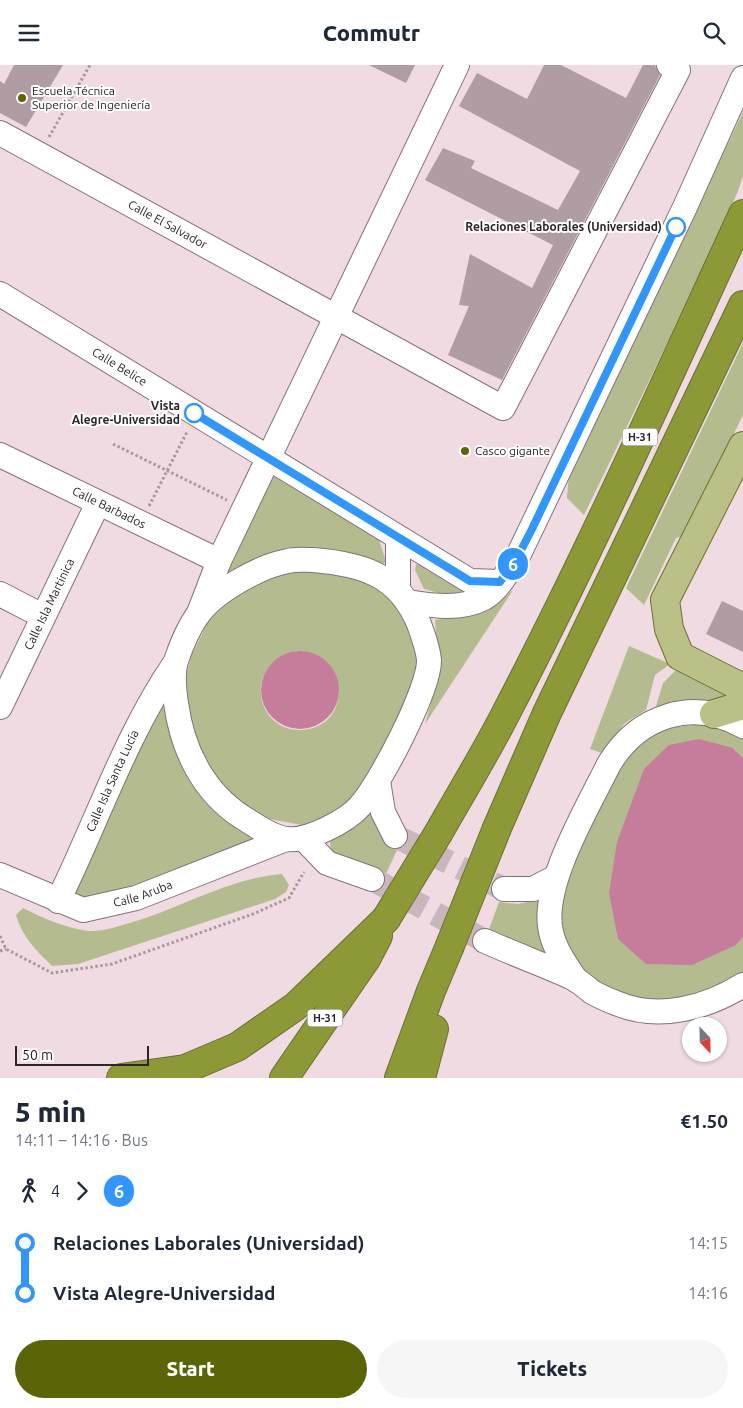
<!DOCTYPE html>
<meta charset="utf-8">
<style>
:root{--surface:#fff;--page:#f6f6f7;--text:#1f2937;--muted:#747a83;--accent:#5c6505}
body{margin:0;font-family:Ubuntu,sans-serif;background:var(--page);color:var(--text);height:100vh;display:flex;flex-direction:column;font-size:19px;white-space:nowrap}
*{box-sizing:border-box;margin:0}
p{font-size:16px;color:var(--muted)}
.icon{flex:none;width:28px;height:28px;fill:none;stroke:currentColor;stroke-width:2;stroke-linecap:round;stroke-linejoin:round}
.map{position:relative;height:1013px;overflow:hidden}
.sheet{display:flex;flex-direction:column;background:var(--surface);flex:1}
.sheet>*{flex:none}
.badge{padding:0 10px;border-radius:16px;font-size:18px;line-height:32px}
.needle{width:32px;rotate:158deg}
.buttons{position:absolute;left:682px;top:952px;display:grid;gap:10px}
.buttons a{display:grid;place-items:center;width:45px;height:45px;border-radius:50%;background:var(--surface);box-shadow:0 1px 4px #0004;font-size:25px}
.scale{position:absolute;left:15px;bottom:12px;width:134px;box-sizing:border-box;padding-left:5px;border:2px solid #2d2629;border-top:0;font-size:14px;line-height:18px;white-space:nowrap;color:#2d2629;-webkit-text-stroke:4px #fff;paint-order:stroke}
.map>.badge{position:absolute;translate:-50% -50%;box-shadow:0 0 0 2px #fff}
.legs{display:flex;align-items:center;gap:8px;height:55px;padding:0 15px;font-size:16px}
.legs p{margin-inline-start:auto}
.head{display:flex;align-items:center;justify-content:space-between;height:85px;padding:0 15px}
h1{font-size:28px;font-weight:800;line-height:38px}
.primary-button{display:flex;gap:10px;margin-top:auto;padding:10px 15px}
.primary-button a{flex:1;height:58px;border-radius:30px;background:var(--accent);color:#fff;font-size:20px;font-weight:800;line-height:58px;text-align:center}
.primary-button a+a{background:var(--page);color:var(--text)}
ul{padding:0 15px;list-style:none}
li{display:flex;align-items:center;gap:18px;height:50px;font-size:19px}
li i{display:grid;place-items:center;width:8px;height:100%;margin:0 6px;background:currentColor}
li i::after{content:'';width:12px;height:12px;margin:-6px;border:4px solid;border-radius:50%;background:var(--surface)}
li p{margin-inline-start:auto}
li:first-child i{background:linear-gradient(#0000 50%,currentColor 0)}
li:last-child i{background:linear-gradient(currentColor 50%,#0000 0)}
header{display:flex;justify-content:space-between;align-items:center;height:65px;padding:0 15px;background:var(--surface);font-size:22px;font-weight:800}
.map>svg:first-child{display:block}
.green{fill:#b4bb8f;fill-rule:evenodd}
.water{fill:#c67d9b}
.building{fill:#b09ca3}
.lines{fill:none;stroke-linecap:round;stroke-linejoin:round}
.minor-tunnel{stroke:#c9b7bd;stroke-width:24;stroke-dasharray:24 12;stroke-linecap:butt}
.minor-casing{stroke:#847278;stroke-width:26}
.major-casing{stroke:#6b7031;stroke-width:30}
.highway-casing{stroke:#6b7031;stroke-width:30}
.path{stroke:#a8989e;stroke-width:3;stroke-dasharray:2.5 2.5;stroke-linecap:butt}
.minor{stroke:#fff;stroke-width:24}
.major{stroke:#bbc186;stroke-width:28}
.highway{stroke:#8d9836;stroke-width:28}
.highway-bridge-casing{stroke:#6b7031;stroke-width:30;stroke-linecap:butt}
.highway-bridge{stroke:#8d9836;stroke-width:28}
.line-1-casing{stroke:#fff;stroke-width:11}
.line-1{stroke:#2f97ff;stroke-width:8}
.poi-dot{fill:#5c6505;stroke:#fff;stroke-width:2}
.stop-1-dot{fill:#fff;stroke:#2f97ff;stroke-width:2.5}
.labels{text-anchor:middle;stroke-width:4;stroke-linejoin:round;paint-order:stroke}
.shield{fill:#fff;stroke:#6c6769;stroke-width:1}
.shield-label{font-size:11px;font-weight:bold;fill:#2d2629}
.poi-label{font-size:12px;fill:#2d2629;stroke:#fff;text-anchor:start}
.street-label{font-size:12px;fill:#2d2629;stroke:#fff}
.stop-label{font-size:12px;font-weight:bold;fill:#2d2629;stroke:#fff;text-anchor:end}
</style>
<header><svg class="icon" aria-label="menu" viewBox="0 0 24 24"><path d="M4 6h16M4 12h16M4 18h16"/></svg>Commutr<svg class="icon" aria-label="search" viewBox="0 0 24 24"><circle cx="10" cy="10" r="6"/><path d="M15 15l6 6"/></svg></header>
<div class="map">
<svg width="743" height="1013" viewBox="0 0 743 1013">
<rect width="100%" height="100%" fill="#f0dbe2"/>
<path class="green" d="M743 47V111L738 126 712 186 584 450 567 433 569 409Z
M743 278V350L684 471 676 473 644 540 626 523Z
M271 409 378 472 386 496 381 501 346 488 223 513Z
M422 497 469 526 450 531 424 524 415 505 416 500Z
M292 504 342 506 381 523 406 550 420 594 415 620 379 699 355 731 332 749 302 760 270 754 233 735 201 699 188 660 184 617 192 589 210 553 239 528ZM298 586C351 590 352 662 302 665 254 667 242 596 298 586Z
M513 525 425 659 439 610 435 555 487 546Z
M629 581 670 599 655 610 646 645 625 658 602 688 590 684Z
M675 606H687L729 629 723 634 694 638 654 648 663 618Z
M165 635C170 662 175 691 190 715 207 740 235 759 257 778L93 837 67 831 114 730Z
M710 658 743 672V693L733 683 736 880 743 872V908L702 934 646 939 590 916 564 880 557 844 566 811 624 690 659 664Z
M369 748 374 750C376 767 383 776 398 783L384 813 331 790 330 775 354 762Z
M282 809 289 820 286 827 275 834 78 899 52 901C36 885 22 872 16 850L23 843C43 853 65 863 88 866 102 867 119 861 133 857 183 842 230 813 282 809Z
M541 834 553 900 488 867 499 837 518 839Z"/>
<path class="water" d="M261 625a39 39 0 1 1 78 0a39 39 0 1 1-78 0Z
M699 674 733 683 743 693V872L736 880 692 900 646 899 618 874 609 828 617 777 644 704 669 680Z"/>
<path class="building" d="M14 0H63L26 62 0 48V16L4 19Z
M369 0H415L406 18Z
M544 0H561L626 33 643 0H655L660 10 502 315 448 290 469 241 459 240 470 189 532 223 553 180 425 115 443 83 475 96 471 103 558 145 580 106 459 41 477 8 527 34Z
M722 536 743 546V587L706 569Z"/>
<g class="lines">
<path class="minor-tunnel" d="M395 771 504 824
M372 814 485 876"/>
<defs>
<g id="minor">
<path id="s1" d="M0 68 503 343 678 5 669 0"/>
<path id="s2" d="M0 229 470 516 500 517"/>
<path id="s3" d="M0 390 219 496"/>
<path d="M313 495C363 499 399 510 419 559 423 570 428 583 429 595 430 623 380 719 360 741 347 756 307 777 286 774 271 772 255 760 242 752 202 726 182 683 176 638 174 625 172 609 176 596 181 581 188 564 197 551 213 527 260 501 288 496 296 494 305 495 313 495Z"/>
<path d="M398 523V473"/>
<path d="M0 529 31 545"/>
<path d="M408 537C433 541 461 545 484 533 499 524 509 505 518 491L685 142 743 13"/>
<path d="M199 548 219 496 457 0"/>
<path id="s4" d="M0 642 98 438"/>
<path d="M378 716 383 747 395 771"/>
<path d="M303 773 327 798 372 814"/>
<path id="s5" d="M0 810 83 845 136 833 286 774"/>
<path d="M504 824H533L554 813"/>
<path id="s6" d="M58 836C97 757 125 671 175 598"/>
<path d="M485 876C514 889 544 900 573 913 580 917 586 922 592 927 599 931 608 935 616 938 658 956 706 943 743 920"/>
<path d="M576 915C566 900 555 885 551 867 540 821 588 742 609 699 638 651 692 632 743 661"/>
</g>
<path id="major" d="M743 381 665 535 669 564 680 591 743 623
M714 649 743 640"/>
<path id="highway" d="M497 763 547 648 743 240
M439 767C461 728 485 689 506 648 591 485 666 316 743 149
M121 1013 185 1004 237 982 296 941 386 854
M284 1013 366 894 378 871
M399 1013 431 926 449 883
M421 1013 434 964"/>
</defs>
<use href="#minor" class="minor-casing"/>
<use href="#major" class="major-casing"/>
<use href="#highway" class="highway-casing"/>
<path class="path" d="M49 72 90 0
M113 379 227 435
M149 441 187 367
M0 871 6 884 52 908 112 899 253 849 289 833 304 807
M0 886 6 884"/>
<use href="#minor" class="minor"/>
<use href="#major" class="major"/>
<use href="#highway" class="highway"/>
<defs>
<path id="highway-bridge" d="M386 854 439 767
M449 883 497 763"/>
</defs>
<use href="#highway-bridge" class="highway-bridge-casing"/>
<use href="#highway-bridge" class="highway-bridge"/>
</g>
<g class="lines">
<defs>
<path id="line-1" d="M194 348 470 516 500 517 518 491 532 464 676 162"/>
</defs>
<use href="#line-1" class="line-1-casing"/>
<use href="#line-1" class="line-1"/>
</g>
<g class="poi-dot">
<circle cx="22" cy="33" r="5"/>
<circle cx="465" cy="386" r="5"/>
</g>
<g class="stop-1-dot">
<circle cx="676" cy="162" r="9"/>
<circle cx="194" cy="348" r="9"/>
</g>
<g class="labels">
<g class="shield">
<rect x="622.5" y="363.5" width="35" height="17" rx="4"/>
<rect x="307.5" y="944.5" width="35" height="17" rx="4"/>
</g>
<g class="shield-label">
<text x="640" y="376">H-31</text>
<text x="325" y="957">H-31</text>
</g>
<g class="poi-label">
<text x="32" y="30">Escuela Técnica<tspan x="32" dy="14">Superior de Ingeniería</tspan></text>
<text x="475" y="390">Casco gigante</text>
</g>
<g class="street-label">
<text dy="4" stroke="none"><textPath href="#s1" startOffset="191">Calle El Salvador</textPath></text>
<text dy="4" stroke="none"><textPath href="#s2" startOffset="140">Calle Belice</textPath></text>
<text dy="4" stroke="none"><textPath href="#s3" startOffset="121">Calle Barbados</textPath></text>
<text dy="4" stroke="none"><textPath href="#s4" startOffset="114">Calle Isla Martinica</textPath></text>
<text dy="4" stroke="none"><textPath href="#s6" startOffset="132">Calle Isla Santa Lucía</textPath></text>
<text dy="4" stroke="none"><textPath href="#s5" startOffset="152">Calle Aruba</textPath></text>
</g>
<g class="stop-label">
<text x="662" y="166">Relaciones Laborales (Universidad)</text>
<text x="180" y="345">Vista<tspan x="180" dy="14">Alegre-Universidad</tspan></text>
</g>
</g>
</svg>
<div class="buttons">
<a><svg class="needle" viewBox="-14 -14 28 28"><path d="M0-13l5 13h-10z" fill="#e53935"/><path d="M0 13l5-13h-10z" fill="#747a83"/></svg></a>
</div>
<div class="scale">50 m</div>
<b class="badge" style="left:513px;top:499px;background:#2f97ff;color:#fff">6</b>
</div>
<section class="sheet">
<div class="head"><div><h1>5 min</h1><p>14:11 – 14:16 · Bus</p></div><b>€1.50</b></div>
<div class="legs"><svg class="icon" aria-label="walk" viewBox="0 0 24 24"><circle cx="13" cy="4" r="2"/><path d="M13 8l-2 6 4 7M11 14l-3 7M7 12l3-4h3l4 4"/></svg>4<svg class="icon" aria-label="forward" viewBox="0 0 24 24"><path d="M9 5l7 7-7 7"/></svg><b class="badge" style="background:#2f97ff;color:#fff">6</b></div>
<ul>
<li><i style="color:#2f97ff"></i><b>Relaciones Laborales (Universidad)</b><p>14:15</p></li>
<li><i style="color:#2f97ff"></i><b>Vista Alegre-Universidad</b><p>14:16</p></li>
</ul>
<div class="primary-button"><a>Start</a><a>Tickets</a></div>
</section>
